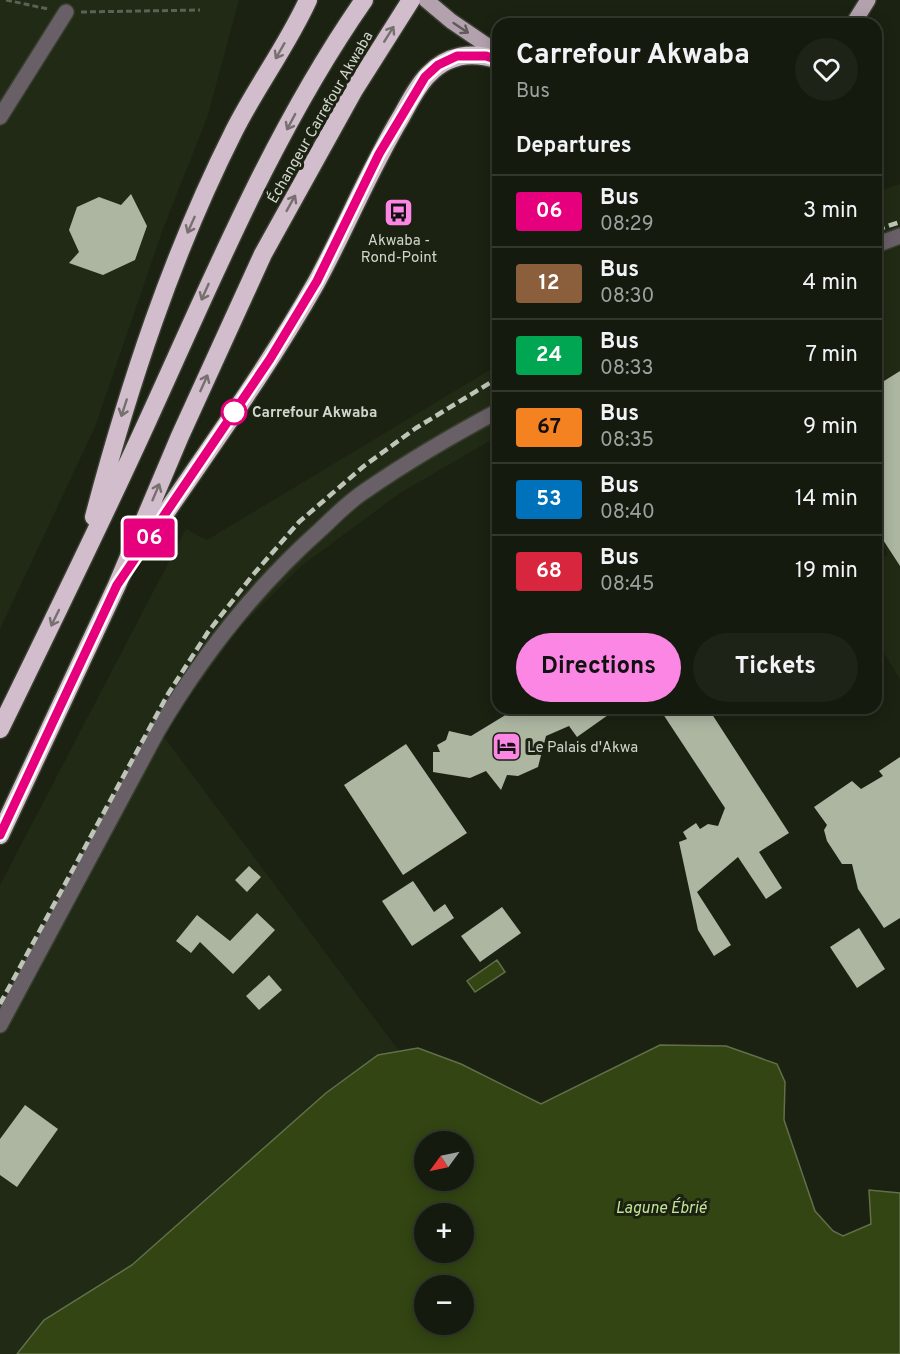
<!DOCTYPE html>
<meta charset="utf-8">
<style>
:root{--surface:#141a0e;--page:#1d2317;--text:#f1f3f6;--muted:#9da19e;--line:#33382e;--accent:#fc86e3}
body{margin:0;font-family:Overpass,sans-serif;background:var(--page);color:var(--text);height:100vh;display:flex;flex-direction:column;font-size:22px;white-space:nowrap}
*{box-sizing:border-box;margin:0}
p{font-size:20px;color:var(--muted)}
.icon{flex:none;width:33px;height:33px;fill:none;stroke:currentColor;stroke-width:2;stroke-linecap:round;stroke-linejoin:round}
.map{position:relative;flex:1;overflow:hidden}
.details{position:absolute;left:492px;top:18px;width:390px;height:696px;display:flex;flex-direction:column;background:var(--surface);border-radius:18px;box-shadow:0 3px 15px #0003,0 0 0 2px var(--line)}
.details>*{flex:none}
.badge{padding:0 12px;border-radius:4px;font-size:21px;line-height:39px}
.needle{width:39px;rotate:237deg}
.controls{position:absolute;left:414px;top:1131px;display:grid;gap:12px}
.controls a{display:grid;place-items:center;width:60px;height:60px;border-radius:50%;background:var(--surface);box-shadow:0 3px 15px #0003,0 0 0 2px var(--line);font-size:30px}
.map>.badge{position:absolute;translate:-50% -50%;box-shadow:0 0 0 3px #fff}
h2{padding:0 24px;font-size:22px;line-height:54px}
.round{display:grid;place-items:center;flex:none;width:63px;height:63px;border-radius:32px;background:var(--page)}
.head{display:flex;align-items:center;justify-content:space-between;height:102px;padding:0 24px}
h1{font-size:28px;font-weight:700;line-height:45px}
.cta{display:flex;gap:12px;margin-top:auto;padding:12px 24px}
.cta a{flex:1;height:69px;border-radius:36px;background:var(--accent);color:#111;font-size:24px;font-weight:700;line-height:69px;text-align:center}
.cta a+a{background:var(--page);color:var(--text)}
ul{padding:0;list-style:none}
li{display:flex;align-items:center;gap:18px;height:72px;padding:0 24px;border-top:2px solid var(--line)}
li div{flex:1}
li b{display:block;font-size:22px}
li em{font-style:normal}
li .badge{min-width:66px;font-weight:700;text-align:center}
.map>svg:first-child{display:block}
.built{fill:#212a14}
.water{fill:#324512;stroke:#62704a;stroke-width:1.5;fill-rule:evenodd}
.building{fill:#acb6a1}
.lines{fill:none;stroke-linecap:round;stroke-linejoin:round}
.minor-casing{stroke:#383f30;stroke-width:18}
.major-casing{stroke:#383f30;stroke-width:18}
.highway-casing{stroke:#383f30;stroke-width:21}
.path{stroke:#5b6154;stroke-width:3;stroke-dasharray:6 3;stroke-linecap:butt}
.minor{stroke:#686066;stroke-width:15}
.major{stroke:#b3a2ae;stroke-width:15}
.highway{stroke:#d1bdcb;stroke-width:18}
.rail{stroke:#bfc4b9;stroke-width:4.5;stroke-dasharray:9 4.5;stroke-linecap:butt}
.oneway{stroke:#5f5c58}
.oneway2{stroke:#76706e}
.line-casing{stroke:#fff;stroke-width:14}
.line{stroke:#e6007e;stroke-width:9}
.stop-dot{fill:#fff;stroke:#e6007e;stroke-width:3}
.labels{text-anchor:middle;stroke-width:6;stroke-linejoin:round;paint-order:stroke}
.street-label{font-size:15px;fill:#d1d6cc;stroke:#1b2212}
.poi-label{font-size:15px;fill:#d1d6cc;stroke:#1b2212}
.stop-label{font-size:15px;font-weight:bold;fill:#d1d6cc;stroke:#1b2212;text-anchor:start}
.water-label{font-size:16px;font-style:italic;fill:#c3e496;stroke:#1b2212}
</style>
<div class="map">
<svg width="900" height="1354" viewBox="0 0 900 1354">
<rect width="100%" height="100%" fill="#1b2212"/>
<path class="built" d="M0 0H239L207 118 163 229 95 427 0 629Z
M900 184V679L876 640V561L888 554 876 534V192Z
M498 365V436L400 493 300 567 240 627 185 703 164 737 399 1051 378 1055 229 1177 132 1265 44 1320 17 1354H0V885L186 529 207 540Z"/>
<path class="water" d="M497 960 505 972 475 992 467 981Z
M660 1045 726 1046 777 1064 785 1082 784 1120 815 1211 833 1231 843 1236 871 1224 869 1190 900 1193V1354H17L44 1320 132 1265 326 1093 378 1055 418 1048 461 1064 541 1104ZM424 1142H464V1180H424ZM424 1214H464V1252H424ZM424 1286H464V1324H424Z"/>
<path class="building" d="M131 194 147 226 135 260 103 275 69 263 79 252 69 230 77 207 99 197 121 205Z
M900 371V566L876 529V386Z
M517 708H618L577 737 569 726 546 736 538 767 518 776 507 775 501 790 486 771 470 778 433 772V752H440L437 745 446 740 449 731 471 736Z
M659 708H708L789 833 759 852 782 888 766 899 738 857 697 892 731 945 714 956 698 930 679 842 687 839 683 832 696 823 700 829 708 824 718 826 725 808Z
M406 744 467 833 403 875 344 785Z
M900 757V918L884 928 858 889 852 864H842L827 841 824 830 827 825 814 807 852 781 861 789 883 776 879 771Z
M249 866 261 877 247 892 235 880Z
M413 881 434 912 445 904 454 918 412 946 382 901Z
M502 907 521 933 480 962 461 936Z
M257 913 275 930 233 974 200 942 191 953 176 941 197 915 230 941Z
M859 928 885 969 857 988 830 947Z
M269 975 282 990 259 1010 246 996Z
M25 1105 58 1129 17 1187 0 1175V1139Z"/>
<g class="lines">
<defs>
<path id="minor" d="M0 117 66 12
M876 245 900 236
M0 1025 157 732C201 657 255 588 320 530 334 517 348 502 365 491 407 462 453 435 498 411"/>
<path id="major" d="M426 0 451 21 498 53
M853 24 868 0"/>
<path id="highway" d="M94 517C129 385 172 254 234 131 256 87 287 46 308 0
M141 549C200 461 264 375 316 283 346 228 369 170 401 117 409 103 417 86 428 75 447 55 472 51 498 60
M0 729C50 627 100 525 147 422 212 280 274 129 364 0
M0 835 117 585 180 436 263 254 354 90 411 0"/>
</defs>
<use href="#minor" class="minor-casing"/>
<use href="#major" class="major-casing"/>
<use href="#highway" class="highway-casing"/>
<path class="path" d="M6 0 48 9
M81 12 200 10"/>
<use href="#minor" class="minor"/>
<use href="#major" class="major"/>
<use href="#highway" class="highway"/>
<path class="rail" d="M876 230 900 222
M0 1004 168 694 208 632 252 576 299 522 364 466 416 428 498 378"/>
</g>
<defs><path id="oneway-shaft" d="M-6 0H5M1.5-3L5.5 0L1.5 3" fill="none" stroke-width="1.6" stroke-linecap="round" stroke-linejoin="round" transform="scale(1.5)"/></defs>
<use class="oneway" href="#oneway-shaft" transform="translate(461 28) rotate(34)"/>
<g class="oneway2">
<use href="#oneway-shaft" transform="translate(389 34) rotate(-58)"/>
<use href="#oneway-shaft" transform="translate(280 51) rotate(120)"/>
<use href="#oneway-shaft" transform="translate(291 122) rotate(118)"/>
<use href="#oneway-shaft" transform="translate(291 203) rotate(-61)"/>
<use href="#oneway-shaft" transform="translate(191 225) rotate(114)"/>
<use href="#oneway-shaft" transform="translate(205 292) rotate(114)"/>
<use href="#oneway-shaft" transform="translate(204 383) rotate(-66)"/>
<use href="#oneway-shaft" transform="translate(124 408) rotate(108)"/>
<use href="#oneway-shaft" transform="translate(156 492) rotate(-67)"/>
<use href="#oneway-shaft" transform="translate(55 618) rotate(116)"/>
</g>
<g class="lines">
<defs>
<path id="line" d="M0 835 117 585 270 359 317 281 379 154 425 77 438 65 457 56H486L498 60"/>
</defs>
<use href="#line" class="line-casing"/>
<use href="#line" class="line"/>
</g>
<defs>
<symbol id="bus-square" viewBox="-11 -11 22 22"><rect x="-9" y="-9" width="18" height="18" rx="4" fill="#fc86e3" stroke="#1b2212"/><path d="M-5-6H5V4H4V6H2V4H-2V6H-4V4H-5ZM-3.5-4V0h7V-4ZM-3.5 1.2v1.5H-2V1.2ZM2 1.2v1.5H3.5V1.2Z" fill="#111"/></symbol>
<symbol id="hotel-square" viewBox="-11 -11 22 22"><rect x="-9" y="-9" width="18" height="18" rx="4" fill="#fc86e3" stroke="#1b2212"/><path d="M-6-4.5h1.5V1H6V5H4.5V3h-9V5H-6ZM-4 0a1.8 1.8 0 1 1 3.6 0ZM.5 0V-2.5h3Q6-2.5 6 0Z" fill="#111"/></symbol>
</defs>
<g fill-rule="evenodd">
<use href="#bus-square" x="382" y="196" width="33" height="33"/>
<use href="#hotel-square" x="490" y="730" width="33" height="33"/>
</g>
<circle class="stop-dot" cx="234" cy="412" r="12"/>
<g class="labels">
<g class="street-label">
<text transform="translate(320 117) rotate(-60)" y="5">Échangeur Carrefour Akwaba</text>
</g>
<g class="poi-label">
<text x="399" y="245">Akwaba -<tspan x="399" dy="17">Rond-Point</tspan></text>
<text x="527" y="752" text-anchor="start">Le Palais d'Akwa</text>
</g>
<g class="stop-label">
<text x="252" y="417">Carrefour Akwaba</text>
</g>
<g class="water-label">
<text x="661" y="1213">Lagune Ébrié</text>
</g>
</g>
</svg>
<div class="controls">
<a><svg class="needle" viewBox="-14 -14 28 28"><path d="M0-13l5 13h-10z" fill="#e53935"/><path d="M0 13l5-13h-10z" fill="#9da19e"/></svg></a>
<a>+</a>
<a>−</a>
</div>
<b class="badge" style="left:149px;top:538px;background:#e6007e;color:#fff">06</b>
<section class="details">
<div class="head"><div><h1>Carrefour Akwaba</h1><p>Bus</p></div><a class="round"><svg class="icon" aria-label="heart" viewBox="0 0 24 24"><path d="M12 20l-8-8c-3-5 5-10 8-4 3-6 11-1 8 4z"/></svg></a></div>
<h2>Departures</h2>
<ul>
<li><span class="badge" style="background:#e6007e;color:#fff">06</span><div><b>Bus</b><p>08:29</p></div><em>3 min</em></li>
<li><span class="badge" style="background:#8b5e3c;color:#fff">12</span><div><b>Bus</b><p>08:30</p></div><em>4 min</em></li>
<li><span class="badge" style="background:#00a651;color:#fff">24</span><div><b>Bus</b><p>08:33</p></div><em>7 min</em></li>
<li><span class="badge" style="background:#f58220;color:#111">67</span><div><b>Bus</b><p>08:35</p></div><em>9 min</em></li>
<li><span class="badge" style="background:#0072bc;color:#fff">53</span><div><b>Bus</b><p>08:40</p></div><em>14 min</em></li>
<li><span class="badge" style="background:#d7263d;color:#fff">68</span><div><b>Bus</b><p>08:45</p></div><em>19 min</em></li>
</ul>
<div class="cta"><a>Directions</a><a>Tickets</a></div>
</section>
</div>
